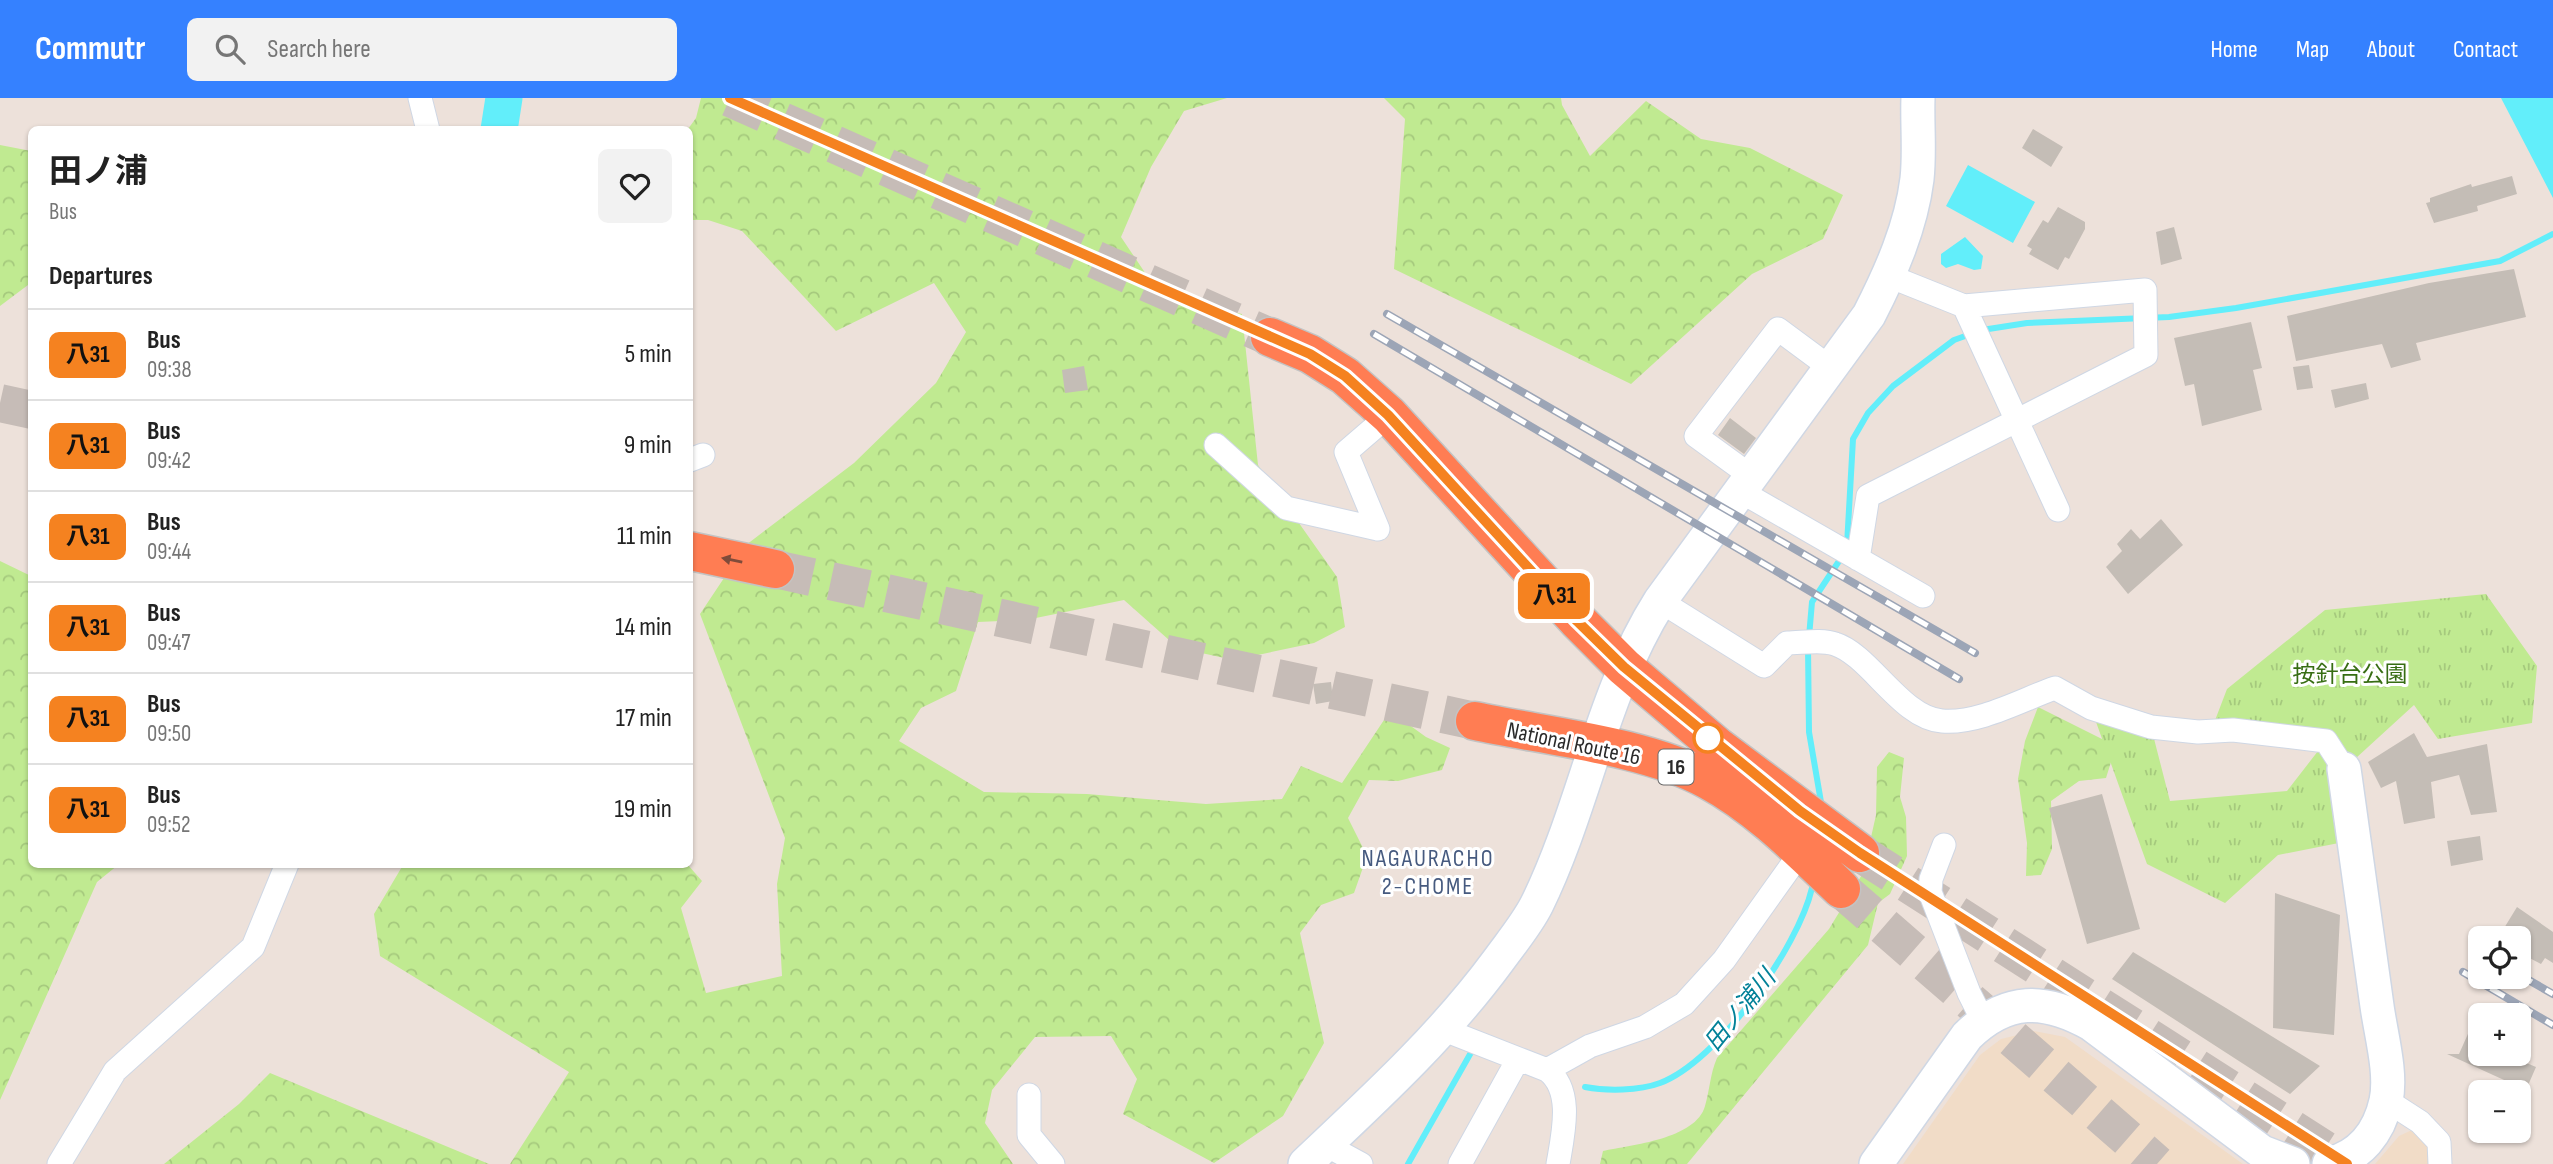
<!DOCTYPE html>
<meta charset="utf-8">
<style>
:root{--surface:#fff;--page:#f2f2f2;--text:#222;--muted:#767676;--line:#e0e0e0;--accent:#3581ff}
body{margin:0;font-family:"Sofia Sans Condensed","Noto Sans JP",sans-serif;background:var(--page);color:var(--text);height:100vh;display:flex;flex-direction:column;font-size:26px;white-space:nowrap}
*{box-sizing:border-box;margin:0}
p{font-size:23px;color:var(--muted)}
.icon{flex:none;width:38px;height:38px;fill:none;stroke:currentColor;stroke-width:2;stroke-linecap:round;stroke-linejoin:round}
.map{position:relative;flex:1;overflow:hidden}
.panel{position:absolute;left:28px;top:28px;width:665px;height:742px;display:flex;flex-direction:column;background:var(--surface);border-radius:10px;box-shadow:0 2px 5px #0004}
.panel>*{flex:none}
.badge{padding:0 14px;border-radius:10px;font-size:24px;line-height:46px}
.controls{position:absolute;left:2468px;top:828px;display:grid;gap:14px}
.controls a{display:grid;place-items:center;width:63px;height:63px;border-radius:10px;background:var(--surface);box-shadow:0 2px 5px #0004;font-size:35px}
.map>.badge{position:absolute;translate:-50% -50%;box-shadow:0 0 0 4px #fff}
h2{padding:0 21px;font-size:26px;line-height:63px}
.round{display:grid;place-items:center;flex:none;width:74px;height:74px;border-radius:10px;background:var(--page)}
.head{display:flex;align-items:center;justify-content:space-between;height:119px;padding:0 21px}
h1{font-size:33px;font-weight:700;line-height:52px}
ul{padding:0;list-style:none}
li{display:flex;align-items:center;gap:21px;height:91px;padding:0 21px;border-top:2px solid var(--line)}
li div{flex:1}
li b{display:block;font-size:26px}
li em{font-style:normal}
li .badge{min-width:77px;font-weight:700;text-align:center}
header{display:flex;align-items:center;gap:42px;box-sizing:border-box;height:98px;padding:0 35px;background:var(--accent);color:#fff}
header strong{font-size:33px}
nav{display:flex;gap:38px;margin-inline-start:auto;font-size:24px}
.search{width:490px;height:63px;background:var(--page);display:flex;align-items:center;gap:18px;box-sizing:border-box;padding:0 24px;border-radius:10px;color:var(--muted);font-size:26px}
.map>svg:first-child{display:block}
.education{fill:#f1dcc7}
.forest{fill:url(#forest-crowns)}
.park{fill:url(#park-tufts)}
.water{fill:#62eefa}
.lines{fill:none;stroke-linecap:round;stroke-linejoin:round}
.stream{stroke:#62eefa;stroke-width:6}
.river{stroke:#62eefa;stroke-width:37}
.building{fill:#c4bdb6}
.highway-tunnel{stroke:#c6bcb7;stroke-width:38;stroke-dasharray:38 19;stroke-linecap:butt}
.street-casing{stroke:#cfd7e4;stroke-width:25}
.secondary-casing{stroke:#cfd7e4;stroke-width:36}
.highway-casing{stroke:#c3c3c3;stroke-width:41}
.street{stroke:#fff;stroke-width:23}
.secondary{stroke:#fff;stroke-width:33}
.highway{stroke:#ff7d53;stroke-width:38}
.rail-casing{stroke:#9ca5b6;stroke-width:8}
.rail{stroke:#fff;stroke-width:5;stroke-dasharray:16;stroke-linecap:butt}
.oneway{fill:#7f4b3a}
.line-casing{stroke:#fff;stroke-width:16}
.line{stroke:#f58220;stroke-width:10}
.stop-dot{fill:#fff;stroke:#f58220;stroke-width:3.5}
.labels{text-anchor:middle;stroke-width:6;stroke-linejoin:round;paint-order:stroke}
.shield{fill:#fff;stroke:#6a6a6a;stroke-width:2}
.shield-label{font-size:21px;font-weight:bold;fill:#2a2a2a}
.park-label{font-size:23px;fill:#376d13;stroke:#fff}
.street-label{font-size:23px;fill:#2a2a2a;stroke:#fff}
.neighbourhood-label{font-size:24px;letter-spacing:2px;fill:#465a7f;stroke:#fff}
.water-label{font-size:24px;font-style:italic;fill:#028198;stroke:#fff}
</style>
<header>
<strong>Commutr</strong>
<div class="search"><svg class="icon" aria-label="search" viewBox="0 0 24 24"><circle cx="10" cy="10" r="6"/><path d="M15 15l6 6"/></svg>Search here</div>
<nav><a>Home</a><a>Map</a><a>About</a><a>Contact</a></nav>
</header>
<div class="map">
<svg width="2553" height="1066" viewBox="0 0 2553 1066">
<defs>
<pattern id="forest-crowns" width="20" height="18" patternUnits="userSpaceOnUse" patternTransform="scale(1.75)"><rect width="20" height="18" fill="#c0ea91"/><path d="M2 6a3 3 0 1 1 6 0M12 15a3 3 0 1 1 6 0" fill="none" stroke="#a5c97d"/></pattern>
<pattern id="park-tufts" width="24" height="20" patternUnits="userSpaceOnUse" patternTransform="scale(1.75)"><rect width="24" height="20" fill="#c0ea91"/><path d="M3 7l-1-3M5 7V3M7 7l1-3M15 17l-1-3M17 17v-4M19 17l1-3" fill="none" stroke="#a5c97d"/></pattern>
</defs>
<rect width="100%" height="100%" fill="#ede1da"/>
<path class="education" d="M2034 933 2065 939 2243 1066H1903L1980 957 2001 941Z
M2414 1031 2442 1066H2375L2399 1038Z"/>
<path class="forest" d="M701 0H1227L1184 13 1151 69 1121 139 1160 197 1242 216 1258 367 1337 479 1345 529 1314 545 1234 562 1178 550 1124 502 1026 522 978 524 956 593 921 610 899 643 984 694 1087 696 1206 706 1282 701 1301 668 1342 685 1390 613 1426 639 1450 650 1442 672 1398 683 1369 682 1348 720 1367 758 1354 795 1321 807 1300 835 1324 945 1283 1018 1214 1065 1123 1016 1137 981 1111 938 1035 939 992 992 985 1025 1013 1066H510L569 974 380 858 374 816 403 767H688L702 783 681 810 706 895 782 878 777 786 785 740 700 516 746 447 854 365 936 285 966 234 934 185 836 233 742 133 708 122H690L688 31 696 20Z
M1384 0H1561L1562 7 1590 58 1646 3 1701 41 1750 50 1843 97 1823 141 1752 176 1631 286 1394 171 1405 21Z
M0 47 31 53 32 184 0 208Z
M0 463 31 478 32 766 118 767 97 784 0 1002Z
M2038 609 2116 648 2106 680 2079 683 2051 703 2052 751 2041 777 2026 778 2027 745 2018 681 2025 643Z
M1889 654 1904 660 1900 699 1906 719 1907 758 1890 796 1878 805 1868 847 1687 1066H1600L1603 1053C1631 1047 1696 1041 1705 1008 1710 991 1710 976 1717 960L1829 831 1863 775 1876 717 1877 669Z
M270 975 489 1066H164L239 1006Z"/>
<path class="park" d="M2486 496 2537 568 2532 625 2438 641 2414 607 2344 671 2354 742 2278 757 2225 805 2147 766 2091 610 2151 629 2170 703 2287 693 2325 644 2214 625 2227 591 2325 512Z"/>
<path class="water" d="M2501 0H2553V100Z
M1968 67 2035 104 2013 145 1946 108Z
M1965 139 1983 158 1981 171 1974 172 1958 166 1946 170 1941 166V156Z"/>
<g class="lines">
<path class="stream" d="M1847 447 1853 341 1868 315 1893 288 1954 242 1982 232 2027 225 2169 219 2236 210 2500 163 2553 136
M1809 539 1812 504 1843 457
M1808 549 1809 634 1821 704
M1585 989C1606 993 1639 993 1660 985 1718 963 1798 850 1812 790
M1408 1066 1473 951"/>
<path class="river" d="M499 32 504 0"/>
</g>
<path class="building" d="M2033 31 2063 49 2051 69 2022 50Z
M2512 78 2517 96 2477 108 2478 113 2434 125 2426 105 2430 104V100L2471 86 2472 89Z
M2058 109 2085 124V131L2069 161 2065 159 2058 172 2029 156 2032 151 2027 148 2043 122 2048 125Z
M2174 129 2182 161 2161 167 2156 134Z
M2514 171 2526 219 2416 245 2421 262 2391 270 2382 246 2296 263 2287 218 2429 185Z
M2251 224 2262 270 2253 272 2262 312 2202 328 2194 286 2185 288 2174 240Z
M2309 267 2313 290 2297 292 2293 269Z
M1084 268 1088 292 1065 295 1062 272Z
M2366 285 2369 301 2335 310 2331 292Z
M1730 320 1756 340 1744 356 1718 337Z
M2161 421 2183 447 2128 496 2106 469 2122 453 2117 446 2131 431 2140 441Z
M1331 584 1333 603 1316 606 1313 586Z
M2414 635 2427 659 2487 646 2497 714 2471 717 2459 677 2431 684 2435 720 2404 726 2396 683 2381 690 2368 664Z
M2102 696 2140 831 2087 846 2049 710Z
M2480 738 2483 762 2451 768 2447 743Z
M2275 795 2340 817 2334 937 2273 930Z
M2517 809 2553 834V865L2545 860 2541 866 2518 854V840H2498Z
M2133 854 2226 910 2320 968 2290 996 2112 881Z
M2480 909V956H2505L2536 969 2526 992 2447 956H2459Z"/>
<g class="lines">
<path class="highway-tunnel" d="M730 0 1270 239
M0 305 32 312
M775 471 1475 623
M1860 755 2347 1066
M1841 791 2157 1066"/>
<defs>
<path id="street" d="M420 0 428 32
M1964 208 2058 412
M1216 347 1286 410 1378 431
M690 362 703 357
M1751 378 1696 338 1778 231 1828 268
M1740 393 1923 498
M1378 431 1346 354 1389 317
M1858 461 1868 398 2146 257 2145 192 1964 208 1889 178
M1660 503 1764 568 1787 545C1801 545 1822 541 1835 546 1870 557 1901 620 1942 623 1979 626 2021 602 2055 590L2091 610 2151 629 2198 634 2233 632 2326 643 2344 671
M1944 747 1931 781 1930 794 1969 895 1983 923
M1442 931 1547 972C1574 992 1563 1036 1558 1066
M1547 972 1590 948 1645 929 1684 906 1724 862 1801 754
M1029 997V1037L1053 1066
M2386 1002 2420 1024 2439 1044 2440 1066
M1326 1047 1361 1066
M59 1066 115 973 253 849 287 766
M1460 1066 1517 963"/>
<path id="secondary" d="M1305 1066C1374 1001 1442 939 1498 863 1511 845 1527 826 1537 806 1585 708 1601 596 1660 503L1869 217C1891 174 1911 129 1917 81 1920 54 1917 26 1918 0
M1876 1066 1967 938C2007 899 2044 900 2091 926L2262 1054 2293 1066
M2329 1066C2360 1058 2379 1035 2386 1003 2392 975 2381 937 2377 908 2366 829 2355 750 2344 671"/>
<path id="highway" d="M1270 239 1310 256 1345 278 1389 317 1577 522 1624 569 1718 649 1860 755
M690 453 775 471
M1475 623C1545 638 1646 648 1708 682 1758 709 1800 752 1841 791"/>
</defs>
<use href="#street" class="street-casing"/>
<use href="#secondary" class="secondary-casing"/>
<use href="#highway" class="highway-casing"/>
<use href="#street" class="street"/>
<use href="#secondary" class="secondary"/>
<use href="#highway" class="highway"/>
<defs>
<path id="rail" d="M1387 216 1975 555
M1374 236 1959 581
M2478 852 2480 853
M2463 874 2553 927
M2518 876 2553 896"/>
</defs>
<use href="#rail" class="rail-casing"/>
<use href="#rail" class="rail"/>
</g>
<defs><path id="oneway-solid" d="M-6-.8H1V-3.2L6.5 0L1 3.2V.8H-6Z" transform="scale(1.75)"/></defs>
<use class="oneway" href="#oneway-solid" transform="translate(732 462) rotate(-168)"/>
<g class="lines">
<defs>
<path id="line" d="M730 0 1310 256 1345 278 1388 317 1577 523 1624 569 1800 713 1860 755 2347 1066"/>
</defs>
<use href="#line" class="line-casing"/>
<use href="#line" class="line"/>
</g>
<circle class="stop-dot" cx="1708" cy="640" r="14"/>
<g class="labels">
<rect class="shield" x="1658.5" y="651.5" width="35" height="35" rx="5"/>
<g class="shield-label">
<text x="1676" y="676">16</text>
</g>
<g class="park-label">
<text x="2350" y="584">按針台公園</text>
</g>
<g class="street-label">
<text transform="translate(1574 645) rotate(12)" y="8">National Route 16</text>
</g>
<g class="neighbourhood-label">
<text x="1428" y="768">NAGAURACHO<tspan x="1428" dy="28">2-CHOME</tspan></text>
</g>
<g class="water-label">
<text transform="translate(1740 912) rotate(-51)" y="8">田ノ浦川</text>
</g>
</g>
</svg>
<div class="controls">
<a><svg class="icon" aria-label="locate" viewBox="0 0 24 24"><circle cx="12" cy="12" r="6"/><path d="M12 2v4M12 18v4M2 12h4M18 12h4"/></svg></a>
<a>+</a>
<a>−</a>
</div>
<b class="badge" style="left:1554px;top:498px;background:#f58220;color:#111">八31</b>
<section class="panel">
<div class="head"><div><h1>田ノ浦</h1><p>Bus</p></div><a class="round"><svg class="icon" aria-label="heart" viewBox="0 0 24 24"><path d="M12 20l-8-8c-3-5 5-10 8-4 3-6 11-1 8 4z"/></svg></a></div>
<h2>Departures</h2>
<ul>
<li><span class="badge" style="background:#f58220;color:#111">八31</span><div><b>Bus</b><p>09:38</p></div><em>5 min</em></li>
<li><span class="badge" style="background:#f58220;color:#111">八31</span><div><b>Bus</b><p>09:42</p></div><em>9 min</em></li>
<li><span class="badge" style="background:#f58220;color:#111">八31</span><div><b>Bus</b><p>09:44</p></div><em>11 min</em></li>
<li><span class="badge" style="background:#f58220;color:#111">八31</span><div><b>Bus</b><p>09:47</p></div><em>14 min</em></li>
<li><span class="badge" style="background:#f58220;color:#111">八31</span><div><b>Bus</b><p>09:50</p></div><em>17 min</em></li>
<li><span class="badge" style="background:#f58220;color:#111">八31</span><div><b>Bus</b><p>09:52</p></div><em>19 min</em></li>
</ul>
</section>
</div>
